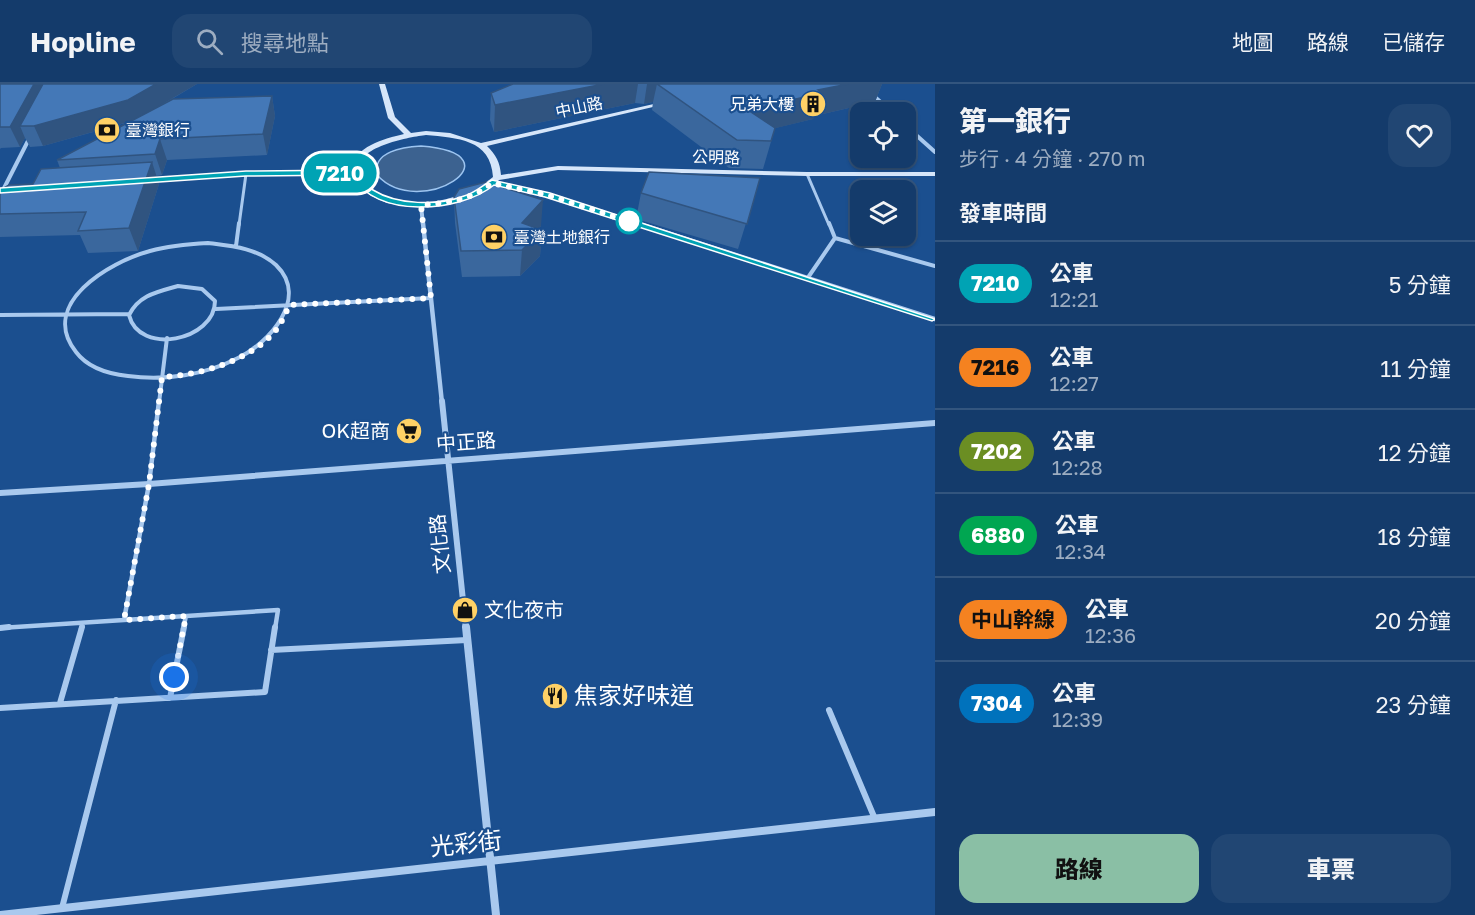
<!DOCTYPE html>
<html lang="zh-TW">
<meta charset="utf-8">
<style>
:root{--surface:#143b6b;--page:#214673;--text:#f1f3f6;--muted:#9dadc1;--line:#33557e;--accent:#8abfa5}
body{margin:0;font-family:"Golos Text","Noto Sans TC",sans-serif;background:var(--page);color:var(--text);height:100vh;display:flex;flex-direction:column;font-size:22px;white-space:nowrap}
*{box-sizing:border-box;margin:0}
p{font-size:20px;color:var(--muted)}
.icon{flex:none;width:33px;height:33px;fill:none;stroke:currentColor;stroke-width:2;stroke-linecap:round;stroke-linejoin:round}
.map{position:relative;flex:1;overflow:hidden}
.sheet{display:flex;flex-direction:column;background:var(--surface);width:540px}
.sheet>*{flex:none}
.badge{padding:0 12px;border-radius:20px;font-size:21px;line-height:39px}
.controls{position:absolute;left:850px;top:18px;display:grid;gap:12px}
.controls a{display:grid;place-items:center;width:66px;height:66px;border-radius:12px;background:var(--surface);box-shadow:0 2px 4px #0004,0 0 0 2px var(--line);font-size:30px}
.you{position:absolute;width:30px;height:30px;margin:-15px;border:4px solid #fff;border-radius:50%;background:#1a73e8;box-shadow:0 0 0 9px #1a73e833}
.map>.badge{position:absolute;translate:-50% -50%;box-shadow:0 0 0 3px #fff}
h2{padding:0 24px;font-size:22px;line-height:54px}
.round{display:grid;place-items:center;flex:none;width:63px;height:63px;border-radius:18px;background:var(--page)}
.headline{display:flex;align-items:center;justify-content:space-between;height:102px;padding:0 24px}
h1{font-size:28px;font-weight:800;line-height:45px}
.action{display:flex;gap:12px;margin-top:auto;padding:12px 24px}
.action a{flex:1;height:69px;border-radius:18px;background:var(--accent);color:#111;font-size:24px;font-weight:800;line-height:69px;text-align:center}
.action a+a{background:var(--page);color:var(--text)}
ul{padding:0;list-style:none}
li{display:flex;align-items:center;gap:18px;height:84px;padding:0 24px;border-top:2px solid var(--line)}
li div{flex:1}
li b{display:block;font-size:22px}
li em{font-style:normal}
li .badge{min-width:66px;font-weight:700;text-align:center}
header{display:flex;align-items:center;gap:36px;box-sizing:border-box;height:84px;padding:0 30px;background:var(--surface);border-bottom:2px solid var(--line)}
header strong{font-size:28px}
nav{display:flex;gap:33px;margin-inline-start:auto;font-size:21px}
.search{width:420px;height:54px;background:var(--page);display:flex;align-items:center;gap:15px;box-sizing:border-box;padding:0 21px;border-radius:18px;color:var(--muted);font-size:22px}
main{display:flex;flex:1;min-height:0}
.map>svg:first-child{display:block}
.water{fill:#3c6290;stroke:#9cc4f0;stroke-width:1.5}
.lines{fill:none;stroke-linecap:round;stroke-linejoin:round}
.lane-far3{stroke:#a9c9ee;stroke-width:3}
.lane-far2{stroke:#a9c9ee;stroke-width:4}
.lane-far1{stroke:#a9c9ee;stroke-width:4.5}
.lane{stroke:#a9c9ee;stroke-width:6}
.street-far3{stroke:#a9c9ee;stroke-width:4}
.street-far2{stroke:#a9c9ee;stroke-width:4.5}
.street-far1{stroke:#a9c9ee;stroke-width:6}
.street{stroke:#a9c9ee;stroke-width:8}
.secondary{fill:#d6e6fa;fill-rule:evenodd}
.wall{fill:#3a679d}
.shaded-wall{fill:#305480}
.building{fill:#4478b7;stroke:#305480;stroke-width:1.5}
.line{fill:#00a3b4;stroke:#fff;stroke-width:1.5}
.walk{stroke:#fff;stroke-width:6;stroke-dasharray:0 10.8}
.stop-dot{fill:#fff;stroke:#00a3b4;stroke-width:3}
.labels{text-anchor:middle;stroke-width:4.5;stroke-linejoin:round;paint-order:stroke}
.far-poi-label{font-size:16px;fill:#fff;stroke:#1b4f8f;text-anchor:start}
.far-street-label{font-size:16px;fill:#fff;stroke:#1b4f8f}
.poi-label{font-size:20px;fill:#fff;stroke:#1b4f8f;text-anchor:end}
.street-label{font-size:20px;fill:#fff;stroke:#1b4f8f}
.near-poi-label{font-size:24px;fill:#fff;stroke:#1b4f8f;text-anchor:start}
.near-street-label{font-size:24px;fill:#fff;stroke:#1b4f8f}
</style>
<header>
<strong>Hopline</strong>
<div class="search"><svg class="icon" aria-label="search" viewBox="0 0 24 24"><circle cx="10" cy="10" r="6"/><path d="M15 15l6 6"/></svg>搜尋地點</div>
<nav><a>地圖</a><a>路線</a><a>已儲存</a></nav>
</header>
<main>
<div class="map">
<svg width="935" height="831" viewBox="0 0 935 831">
<rect width="100%" height="100%" fill="#1b4f8f"/>
<path class="water" d="M421 62C523 70 420 138 377 91 372 67 404 63 421 62Z"/>
<g class="lines">
<path class="lane-far3" d="M807 90 829 141
M239 141 246 90"/>
<path class="lane-far2" d="M835 154 935 182
M208 159C232 162 257 164 276 181 310 214 269 259 238 274 205 291 165 297 128 292 109 290 88 284 76 268 38 220 109 178 150 167 168 162 189 160 208 159Z
M236 162 239 139
M807 195 835 154 829 139
M178 202 202 205 215 217C215 257 139 272 129 231 139 211 157 208 178 202Z
M216 225 431 214
M0 231 129 230
M159 319 167 254"/>
<path class="lane-far1" d="M124 536 149 400 159 317
M0 544 278 526 275 545
M81 545 83 539
M183 545 186 532"/>
<path class="lane" d="M0 544 9 543
M271 566 467 556
M170 614 184 543
M60 619 82 543
M0 624 265 608 275 543
M829 626 875 735
M62 824 116 616"/>
<path class="street-far3" d="M860 0 892 28
M906 42 935 68
M492 99 547 111 641 141
M0 112 31 51
M421 121 423 141"/>
<path class="street-far2" d="M423 139 442 319
M636 139 935 235"/>
<path class="street-far1" d="M442 317 466 545
M0 409 149 400 935 339"/>
<path class="street" d="M466 543 496 831
M0 831 935 728"/>
<path class="secondary" d="M379 0H385L395 33 411 49 426 47 450 49 481 59 667 17 670 19 487 62C496 71 500 78 501 91L558 82 807 88H935V92H807L558 86 499 96 488 106 471 114 450 120 409 123 387 119 371 112 358 102 352 90 246 92 143 99 139 97 143 95 246 88 351 86C354 62 384 55 404 50L388 34ZM426 51C457 54 491 55 493 93 465 116 409 129 376 108 369 104 364 98 361 92 347 64 409 53 426 51Z"/>
</g>
<path class="wall" d="M0 0H197L167 18 272 12 275 32 267 71 167 76 162 91 156 92 159 100 138 167 88 169 80 151 0 153V106L33 100 60 84 57 76 129 38 43 62 30 63 25 54 20 63 1 64 0 65Z
M513 0H882L875 18 814 32 813 35 775 44 763 85 729 84 652 26 653 18 644 20 635 19 494 48 490 36 491 9Z
M760 94 738 165 636 135 641 109Z
M454 113 541 142 538 145 542 146 540 172 520 192 462 193 455 139Z"/>
<path class="shaded-wall" d="M34 0H53L20 42 25 54 20 63 10 43Z
M156 0H197L135 36 43 62 34 42Z
M604 0H638L635 19 494 48 495 21Z
M647 0H657L653 18 644 20Z
M848 0H882L875 18 814 32 813 35 740 53 748 26 818 6Z
M272 12 275 32 267 71 263 50Z
M160 55 167 76 162 91 155 70Z
M152 78 159 100 138 167 129 144Z
M543 116 541 142 521 165 522 139Z
M542 146 540 172 520 192 522 166Z"/>
<path class="building" d="M0 0H34L10 43H0Z
M43 0H156L128 16 34 42H20Z
M513 0H604L495 21 491 9Z
M657 0H848L818 6 822 9 748 26 775 44 771 57 737 56Z
M272 12 263 50 160 55 155 70 57 76 173 15Z
M152 78 129 144 78 147 86 128 0 130V106L9 101 33 100 41 85Z
M649 88 760 94 747 140 641 109Z
M486 98 543 116 522 139 542 146 522 166 461 167 454 113 459 105Z"/>
<path class="line" d="M355 86C362 91 365 101 373 106 397 121 438 122 464 112 475 109 483 101 492 96L550 109 935 235 932 237 545 113 494 101C460 129 374 135 352 91L246 92 0 109V104L246 87Z"/>
<g class="lines">
<path class="walk" d="M174 593 186 532 124 536 149 400 162 293C201 291 255 276 279 242 283 235 286 228 290 221L431 214 421 121C448 119 471 116 492 99L547 111 634 139 629 137"/>
</g>
<defs>
<symbol id="building-disc" viewBox="-11 -11 22 22"><circle r="9.5" fill="#ffd166" stroke="#1b4f8f"/><path d="M-4-6H4V6H1V3H-1V6H-4ZM-2.5-4.3h1.7v1.8h-1.7ZM.8-4.3h1.7v1.8H.8ZM-2.5-1h1.7V.8h-1.7ZM.8-1h1.7V.8H.8Z" fill="#111"/></symbol>
<symbol id="bank-disc" viewBox="-11 -11 22 22"><circle r="9.5" fill="#ffd166" stroke="#1b4f8f"/><path d="M-6-4H6V4H-6ZM0-2.3a2.3 2.3 0 1 0 0 4.6a2.3 2.3 0 1 0 0-4.6Z" fill="#111"/></symbol>
<symbol id="supermarket-disc" viewBox="-11 -11 22 22"><circle r="9.5" fill="#ffd166" stroke="#1b4f8f"/><path d="M-6-5.5h2.5l.6 2H6L4.5 2H-2.5L-4.4-4H-6ZM-1.5 3.2a1.3 1.3 0 1 0 .1 0ZM3 3.2a1.3 1.3 0 1 0 .1 0Z" fill="#111"/></symbol>
<symbol id="shop-disc" viewBox="-11 -11 22 22"><circle r="9.5" fill="#ffd166" stroke="#1b4f8f"/><path d="M-5-2.5h2.3a2.7 3.5 0 0 1 5.4 0H5L5.5 6h-11ZM-1.5-2.5h3a1.5 2.3 0 0 0-3 0Z" fill="#111"/></symbol>
<symbol id="restaurant-disc" viewBox="-11 -11 22 22"><circle r="9.5" fill="#ffd166" stroke="#1b4f8f"/><path d="M-5-6h1v4h1v-4h1v4h1v-4h1v5L-1.5 .5V6h-2V.5L-5-1ZM5-6V6H3V1.5H1.5Q1.5-4 5-6Z" fill="#111"/></symbol>
</defs>
<g fill-rule="evenodd">
<use href="#building-disc" x="798" y="5" width="30" height="30"/>
<use href="#bank-disc" x="92" y="31" width="30" height="30"/>
<use href="#bank-disc" x="479" y="138" width="30" height="30"/>
<use href="#supermarket-disc" x="394" y="332" width="30" height="30"/>
<use href="#shop-disc" x="450" y="511" width="30" height="30"/>
<use href="#restaurant-disc" x="540" y="597" width="30" height="30"/>
</g>
<circle class="stop-dot" cx="629" cy="137" r="12"/>
<g class="labels">
<g class="far-poi-label">
<text x="794" y="26" text-anchor="end">兄弟大樓</text>
<text x="126" y="52">臺灣銀行</text>
<text x="514" y="159">臺灣土地銀行</text>
</g>
<g class="far-street-label">
<text transform="translate(579 23) rotate(-12)" y="6">中山路</text>
<text transform="translate(716 73) rotate(1)" y="6">公明路</text>
</g>
<g class="poi-label">
<text x="390" y="354">OK超商</text>
<text x="484" y="533" text-anchor="start">文化夜市</text>
</g>
<g class="street-label">
<text transform="translate(466 358) rotate(-4)" y="7">中正路</text>
<text transform="translate(440 460) rotate(-96)" y="7">文化路</text>
</g>
<g class="near-poi-label">
<text x="574" y="620">焦家好味道</text>
</g>
<g class="near-street-label">
<text transform="translate(466 760) rotate(-6)" y="8">光彩街</text>
</g>
</g>
</svg>
<div class="controls">
<a><svg class="icon" aria-label="locate" viewBox="0 0 24 24"><circle cx="12" cy="12" r="6"/><path d="M12 2v4M12 18v4M2 12h4M18 12h4"/></svg></a>
<a><svg class="icon" aria-label="layers" viewBox="0 0 24 24"><path d="M12 4l9 5-9 5-9-5zM3 14l9 5 9-5"/></svg></a>
</div>
<div class="you" style="left:174px;top:593px"></div>
<b class="badge" style="left:340px;top:89px;background:#00a3b4;color:#fff">7210</b>
</div>
<section class="sheet">
<div class="headline"><div><h1>第一銀行</h1><p>步行 · 4 分鐘 · 270 m</p></div><a class="round"><svg class="icon" aria-label="heart" viewBox="0 0 24 24"><path d="M12 20l-8-8c-3-5 5-10 8-4 3-6 11-1 8 4z"/></svg></a></div>
<h2>發車時間</h2>
<ul>
<li><span class="badge" style="background:#00a3b4;color:#fff">7210</span><div><b>公車</b><p>12:21</p></div><em>5 分鐘</em></li>
<li><span class="badge" style="background:#f58220;color:#111">7216</span><div><b>公車</b><p>12:27</p></div><em>11 分鐘</em></li>
<li><span class="badge" style="background:#6b8e23;color:#fff">7202</span><div><b>公車</b><p>12:28</p></div><em>12 分鐘</em></li>
<li><span class="badge" style="background:#00a651;color:#fff">6880</span><div><b>公車</b><p>12:34</p></div><em>18 分鐘</em></li>
<li><span class="badge" style="background:#f58220;color:#111">中山幹線</span><div><b>公車</b><p>12:36</p></div><em>20 分鐘</em></li>
<li><span class="badge" style="background:#0072bc;color:#fff">7304</span><div><b>公車</b><p>12:39</p></div><em>23 分鐘</em></li>
</ul>
<div class="action"><a>路線</a><a>車票</a></div>
</section>
</main>
